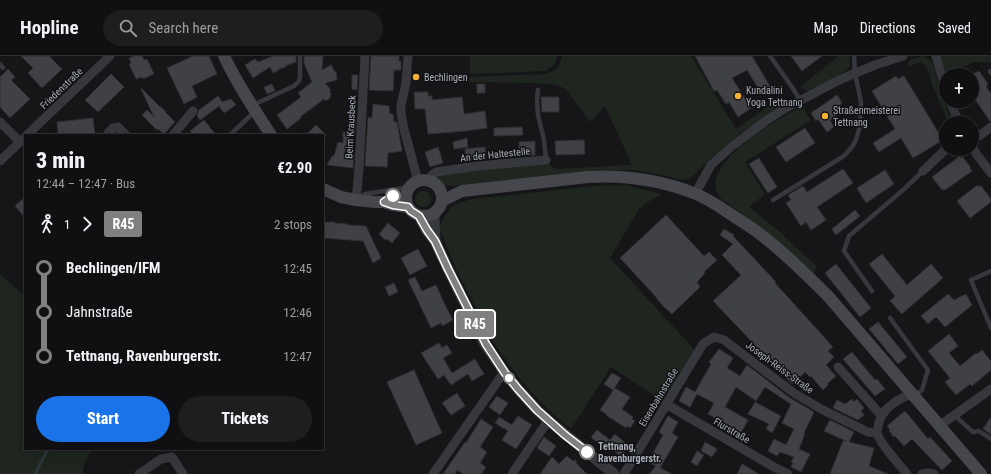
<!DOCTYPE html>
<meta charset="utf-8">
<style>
:root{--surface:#101012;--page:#1e1e20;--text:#f1f3f6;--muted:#9c9d9f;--line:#303032;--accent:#1a73e8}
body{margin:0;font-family:"Roboto Condensed",sans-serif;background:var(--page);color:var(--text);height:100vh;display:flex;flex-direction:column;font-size:15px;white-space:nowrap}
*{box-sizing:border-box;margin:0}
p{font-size:13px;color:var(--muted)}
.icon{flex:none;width:22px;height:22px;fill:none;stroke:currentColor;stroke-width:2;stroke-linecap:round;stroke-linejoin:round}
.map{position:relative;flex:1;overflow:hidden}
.details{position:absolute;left:24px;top:78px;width:300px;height:316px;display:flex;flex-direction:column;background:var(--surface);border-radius:0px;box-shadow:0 4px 16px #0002,0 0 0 1px var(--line)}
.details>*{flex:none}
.badge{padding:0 8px;border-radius:3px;font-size:14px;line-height:26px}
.fabs{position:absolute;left:939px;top:12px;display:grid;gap:8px}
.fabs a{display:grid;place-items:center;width:40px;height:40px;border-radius:50%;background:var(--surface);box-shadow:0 4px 16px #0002,0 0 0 1px var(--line);font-size:20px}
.map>.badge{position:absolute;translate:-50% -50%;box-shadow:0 0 0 2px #fff}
.legs{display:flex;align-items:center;gap:6px;height:44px;padding:0 12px;font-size:13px}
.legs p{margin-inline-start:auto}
.overview{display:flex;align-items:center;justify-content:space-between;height:68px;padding:0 12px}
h1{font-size:22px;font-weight:800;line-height:30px}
.action{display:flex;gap:8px;margin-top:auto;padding:8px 12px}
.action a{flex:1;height:46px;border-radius:24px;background:var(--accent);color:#fff;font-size:16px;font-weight:800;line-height:46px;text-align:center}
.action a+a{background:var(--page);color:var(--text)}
ul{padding:0 12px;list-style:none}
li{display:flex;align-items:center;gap:14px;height:44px;font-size:15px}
li i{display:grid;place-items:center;width:6px;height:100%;margin:0 5px;background:currentColor}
li i::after{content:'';width:10px;height:10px;margin:-5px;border:3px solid;border-radius:50%;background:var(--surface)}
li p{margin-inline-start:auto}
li:first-child i{background:linear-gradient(#0000 50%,currentColor 0)}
li:last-child i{background:linear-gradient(currentColor 50%,#0000 0)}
header{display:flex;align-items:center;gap:24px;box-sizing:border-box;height:56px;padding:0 20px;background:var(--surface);border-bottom:1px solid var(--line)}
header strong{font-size:19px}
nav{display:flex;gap:22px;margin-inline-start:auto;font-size:14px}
.search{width:280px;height:36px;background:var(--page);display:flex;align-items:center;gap:10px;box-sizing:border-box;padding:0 14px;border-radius:22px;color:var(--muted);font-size:15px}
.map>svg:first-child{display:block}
.green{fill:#1e261f}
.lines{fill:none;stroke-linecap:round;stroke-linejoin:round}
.stream{stroke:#2c353c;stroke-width:3}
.building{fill:#404145;stroke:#303034}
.service{stroke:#37383d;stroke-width:4.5}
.minor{stroke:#37383d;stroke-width:9}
.tertiary{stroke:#37383d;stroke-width:11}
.secondary{stroke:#45474d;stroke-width:12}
.line-1-casing{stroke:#fff;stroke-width:9}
.line-1{stroke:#808080;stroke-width:6}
.poi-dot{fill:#f2b134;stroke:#111113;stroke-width:1.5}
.stop-1-dot{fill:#fff;stroke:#808080;stroke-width:2}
.labels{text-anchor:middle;stroke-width:3;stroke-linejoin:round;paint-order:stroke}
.poi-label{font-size:10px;fill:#a8adb8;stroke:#111113;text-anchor:start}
.street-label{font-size:10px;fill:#a8adb8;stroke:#111113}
.stop-label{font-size:10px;font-weight:bold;fill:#a8adb8;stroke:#111113;text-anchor:start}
</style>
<header>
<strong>Hopline</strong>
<div class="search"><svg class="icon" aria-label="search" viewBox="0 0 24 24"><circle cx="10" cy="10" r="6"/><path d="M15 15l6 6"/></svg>Search here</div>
<nav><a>Map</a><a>Directions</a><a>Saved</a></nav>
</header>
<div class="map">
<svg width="991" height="418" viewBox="0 0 991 418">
<rect width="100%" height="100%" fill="#161618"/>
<path class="green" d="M469 0H557C556 8 552 11 545 15L470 18V1Z
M562 0H691L736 73 778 44 780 47V50L738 79 720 94 693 120 689 123 682 124 658 118 634 114H603L462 129 440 130 433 123 436 118 546 105 555 113 632 109 605 50 590 66 566 33 556 29 535 27 469 26 470 21 545 18C556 15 560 11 562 0Z
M839 0H849C850 3 851 7 850 10 847 17 816 31 807 35L801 32V30Z
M923 0 927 2 932 6 944 45 953 67H949L946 62 929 21 931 20 925 9 921 6 910 10 908 8 909 5 912 3Z
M941 0H991V6H974L956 15 954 19H946V21Z
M802 50 811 64 745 106 765 138 749 151 782 178 817 211 813 218C794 202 776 185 757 170 748 163 739 156 730 149 727 147 723 145 720 142 719 140 717 136 716 134 708 102 779 63 802 50Z
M625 129 662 138 648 146 639 153 610 202 695 294 664 346 611 311 571 373 554 359 531 336 513 314 493 286 457 215 439 172 441 167 451 151 461 146 473 143 593 130Z
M415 143a8 8 0 1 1 16 0a8 8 0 1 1-16 0Z
M0 218 25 240V393H91L83 413V418H0Z"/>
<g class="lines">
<path class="stream" d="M35 418 48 393"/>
</g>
<path class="building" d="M21 0H49L62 13 42 32 28 17 33 12Z
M134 0H142L144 4 147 3 154 18 143 23 142 21 136 23 129 8 131 7 129 2Z
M193 0H209L217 18 192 30 197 41 184 48 167 12Z
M273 0H296V6L285 10 286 11 279 13V14L273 17 270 11 253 22 245 9 255 3 258 6Z
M304 0H323L322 14 331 9 335 16H336L337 24 325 27 331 34 329 35 331 37 330 42 326 45 324 43 300 61 301 62 287 73 277 59 301 41 298 37 312 26 304 7Z
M371 0H399V5H401V14H394L393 35 369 34Z
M695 0H752L771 32 762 38 747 14 732 22 751 52 738 61 729 46 726 48 717 34 714 35Z
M791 0H822L802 15Z
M8 13 15 21 11 24 30 43 10 62 0 51V21Z
M979 15 988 28 986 30 991 38V65H990L972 39V19Z
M111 18 124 31 98 56 85 44Z
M352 19H358L357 34 352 33Z
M896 20 898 23 904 20 943 84 913 102 901 82 879 96 873 87 895 73 872 35Z
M272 28 275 35 267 38 264 31Z
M477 28H485V37H477Z
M141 33H142L160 51H161L166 56H165L175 66 164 78 158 73 157 74 142 59 147 54 154 61Z
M414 36H428V40H432V44L462 41 464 58 485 55 487 72 466 75 428 78 425 53H415Z
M837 39 842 47 840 48 844 55 830 64 834 71 827 76 818 63 816 65 811 57Z
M218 40 222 46 231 43 236 49 224 57 219 50 200 64 197 60 199 54Z
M541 41H559V56H542Z
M373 48 389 50 390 58H393L394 66H397L402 95 388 97 387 111 365 110 368 61 372 62Z
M350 60 356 61 355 78H351L344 98H354L353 112 327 109 332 100H334L338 86 343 87V76H350Z
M93 62 95 79H58L57 66Z
M204 64 216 79H193L190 75Z
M316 69 326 79H306Z
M522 71 523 79 494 80V72Z
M805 72 815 87 786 106 776 91Z
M467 82 468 91 454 93 453 86Z
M584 84 585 98 556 99 555 85Z
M535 85V99L519 100V86Z
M438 91 443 107 430 111 425 96Z
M485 91 486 102 466 104 465 93Z
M960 100 961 102 963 101 971 112H970L972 115 945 134 944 133 942 134 932 121Z
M759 102 777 131 768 137 749 108Z
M843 113 853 127 817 151 826 164 811 174 806 166 801 170 786 147 791 144 788 139 803 130 807 136Z
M885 114 894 128 866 147 857 132Z
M976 130H981L991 143V146L970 162 957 145Z
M25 141V162L15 150Z
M855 154 860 160 836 179 832 173Z
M666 159 704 200 709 196 717 204 704 216 705 217 697 226 700 231 672 258 664 251 657 243V242L620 202Z
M323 166H335V167L347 168V169L366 170 381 202 373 207 363 185 323 182Z
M388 167 400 177 392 187 387 183 385 184 379 178Z
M724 173 734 179 733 180 776 226 775 227 833 291 828 295 834 301 826 309 836 320 827 328 828 329 823 334 811 320 810 321 805 316 793 328 791 327 713 245 741 219 722 199 733 188 720 179Z
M418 193 427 210 410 219 401 202Z
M882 198 907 229 931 208 943 222 902 258 890 245 895 240 869 208Z
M836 208 871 252 860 261 825 217Z
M415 221 422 235 436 229 446 251 453 264 442 270 441 267 431 272 408 224Z
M394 227 398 236 389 240 385 231Z
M948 238 954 244 966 238 972 249 945 271 936 261 928 268 921 260Z
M878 266 907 301 898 308 869 273Z
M949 278 958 290 949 297 960 310 976 297 977 298 982 294 991 305V314L972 330 970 328 956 339 945 326 950 322 928 295Z
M439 287 442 292 447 289 452 297 443 302 452 317 475 303 484 318 472 325 468 318 451 329 444 319 438 323 421 297Z
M719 293 733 302 727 312 740 320 747 309 790 342 814 356 804 377H805L799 393 810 398 801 416 791 411 793 407 791 406 794 401 780 396 777 400 768 395 774 383 786 389 794 373 782 367 791 348 765 331 756 345 736 331 725 351 748 364 741 377 708 358 714 347 697 338 690 351 679 345 686 331 695 336 711 308 709 306Z
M852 296 875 324 877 323 885 333 875 340 843 303Z
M414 314 442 377 416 389 387 326Z
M612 317 621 322 613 334 604 328Z
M615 332 630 341 622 353 633 361 632 363 635 365 630 372 627 370 626 372 606 359V358L600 354Z
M457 337 465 350 451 359 442 347Z
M497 340 508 347 500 359 489 351Z
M852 343 854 346 857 343 864 352 861 355 864 359 858 364 833 352 837 344 845 348Z
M755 346 781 360 772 377 766 373 769 368 748 358Z
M905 355 928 383 930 381 952 405 942 414 912 383 904 390 895 380 894 381 889 375 890 374 887 370Z
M518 360 532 369 516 393 502 384 508 375 495 367 499 361 512 369Z
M668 360 678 366 672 377 678 381 660 412 672 418H649L656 410 648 406 663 379 659 376Z
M991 361V378L983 373Z
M481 363 493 371 480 391 487 396 480 407 486 411 481 418H463L457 414 455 418H443L465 386 466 387Z
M830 364 854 376 849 386 874 392 869 410 888 418H830L843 385H846L824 375Z
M597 374 610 384 615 378 629 390 621 401 608 390 605 393 591 381Z
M544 381 556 390 549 400 537 392Z
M705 386 717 393 712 401 701 395Z
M697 395 704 399 697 410 691 406Z
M567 400 573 405 576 404V407L587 418H540L552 401 559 408Z
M742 408 759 418H737Z"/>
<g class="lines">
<path class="service" d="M770 0 792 31 800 44
M0 8 3 12
M990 15 991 17
M538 34 537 43 538 59 544 84 546 104
M253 49 294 30 299 25 300 20V0
M230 79 251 59 255 56
M359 142 365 138 410 131
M773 144 844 100 852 91 856 84 860 70 861 46 855 17 854 0
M991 215 971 224 991 272
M872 235 844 195 849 180 903 134 923 115
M890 262 928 314 922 334 915 339
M954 359 973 376 979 375 991 383"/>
<path class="minor" d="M408 0 406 27 401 49V57L404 73 418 125
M936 0 946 35
M950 45 959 67
M0 66 20 86
M27 79 110 0
M108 79V77L113 72 118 71 126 79
M173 79 193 55
M972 82 979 80 991 71
M972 90 977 99 991 117
M0 105 25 81
M923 115 946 93
M429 125 432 119 436 116 477 110 546 104
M695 138 711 109 731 91 767 64 784 53 839 24 875 9 903 0
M356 144 359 113 365 0
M838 311 881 359
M666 348 774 411 788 418
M939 370 991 333
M139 418 161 403 172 401 183 418
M433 418 500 322 505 317
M512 418 543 372 549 365
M624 418 703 288 714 281 724 284 794 337 821 353 868 376 877 377
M907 418C900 409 879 387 877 377 877 376 877 373 878 371 880 354 896 344 911 338
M922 418 928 417 934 418"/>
<path class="tertiary" d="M435 157 434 160 435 185
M419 160 427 175 435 185 448 213 485 288 505 317 518 333 537 354 549 365 614 418"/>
<path class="secondary" d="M224 0C237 28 254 53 271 79
M406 142a18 18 0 1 1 36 0a18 18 0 1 1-36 0Z
M323 133 341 141 356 144 375 146H384L393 149 408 151
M442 145 462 135 588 121C626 119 661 124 696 138 711 144 724 154 738 163 747 169 757 175 765 182 788 200 808 220 828 240L981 418"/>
</g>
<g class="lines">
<defs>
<path id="line-1" d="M393 140 384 146 393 149 408 151 411 155 419 160 427 174 435 185 448 213 486 288 505 317 518 333 537 354 565 379 587 396"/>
</defs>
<use href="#line-1" class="line-1-casing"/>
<use href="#line-1" class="line-1"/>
</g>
<g class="poi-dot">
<circle cx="416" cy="21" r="4"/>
<circle cx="738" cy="40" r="4"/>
<circle cx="825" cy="60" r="4"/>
</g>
<g class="stop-1-dot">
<circle cx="393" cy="140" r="7"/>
<circle cx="509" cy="322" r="5"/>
<circle cx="587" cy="396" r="7"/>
</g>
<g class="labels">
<g class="poi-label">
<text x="424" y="25">Bechlingen</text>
<text x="746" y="38">Kundalini<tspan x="746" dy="12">Yoga Tettnang</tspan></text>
<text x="833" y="58">Straßenmeisterei<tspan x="833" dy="12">Tettnang</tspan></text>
</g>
<g class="street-label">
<text transform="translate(61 32) rotate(-44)" y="4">Friedenstraße</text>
<text transform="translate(350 71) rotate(-87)" y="4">Beim Krausbeck</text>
<text transform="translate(495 98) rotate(-6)" y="4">An der Haltestelle</text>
<text transform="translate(780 311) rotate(36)" y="4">Joseph-Reiss-Straße</text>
<text transform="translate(658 341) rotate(-59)" y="4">Eisenbahnstraße</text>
<text transform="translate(732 374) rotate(30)" y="4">Flurstraße</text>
</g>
<g class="stop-label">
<text x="598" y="394">Tettnang,<tspan x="598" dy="12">Ravenburgerstr.</tspan></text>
</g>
</g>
</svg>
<div class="fabs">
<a>+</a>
<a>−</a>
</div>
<b class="badge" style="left:475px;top:268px;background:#808080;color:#fff">R45</b>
<section class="details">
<div class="overview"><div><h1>3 min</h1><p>12:44 – 12:47 · Bus</p></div><b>€2.90</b></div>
<div class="legs"><svg class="icon" aria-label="walk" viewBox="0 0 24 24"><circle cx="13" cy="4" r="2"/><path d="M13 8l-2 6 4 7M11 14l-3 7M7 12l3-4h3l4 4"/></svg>1<svg class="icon" aria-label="forward" viewBox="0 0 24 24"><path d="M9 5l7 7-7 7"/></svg><b class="badge" style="background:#808080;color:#fff">R45</b><p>2 stops</p></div>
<ul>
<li><i style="color:#808080"></i><b>Bechlingen/IFM</b><p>12:45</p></li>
<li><i style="color:#808080"></i><span>Jahnstraße</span><p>12:46</p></li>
<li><i style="color:#808080"></i><b>Tettnang, Ravenburgerstr.</b><p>12:47</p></li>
</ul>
<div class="action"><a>Start</a><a>Tickets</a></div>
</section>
</div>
